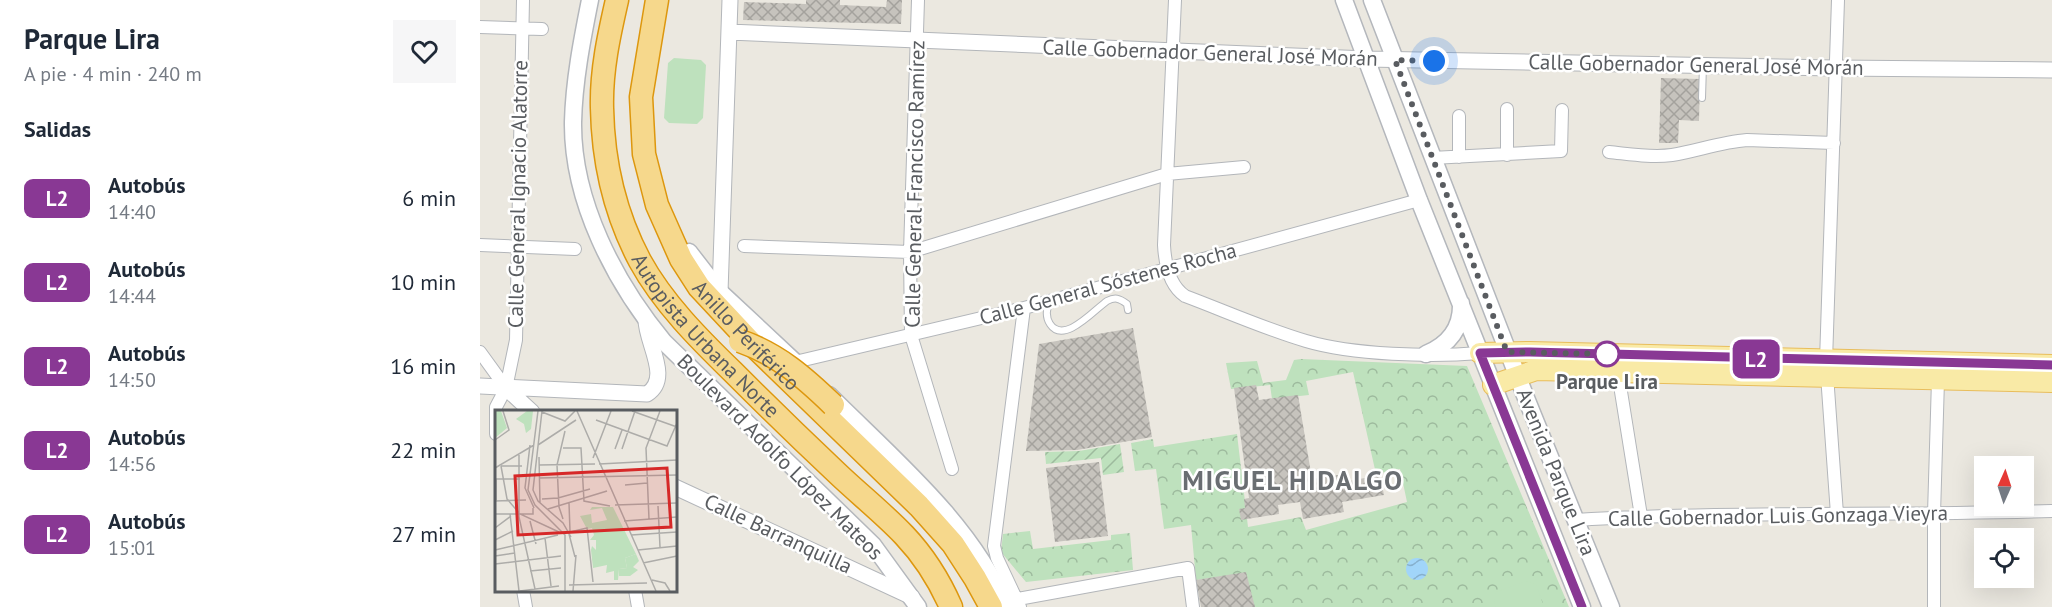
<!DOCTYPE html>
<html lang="es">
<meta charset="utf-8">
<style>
:root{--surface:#fff;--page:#f6f6f7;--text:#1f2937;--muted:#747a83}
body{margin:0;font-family:"PT Sans",sans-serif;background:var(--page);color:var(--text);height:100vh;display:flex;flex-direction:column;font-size:22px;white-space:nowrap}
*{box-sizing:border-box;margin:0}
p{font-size:20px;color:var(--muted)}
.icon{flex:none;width:33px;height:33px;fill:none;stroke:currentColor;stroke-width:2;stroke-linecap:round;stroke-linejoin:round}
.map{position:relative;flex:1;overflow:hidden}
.sheet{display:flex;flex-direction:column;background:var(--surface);width:480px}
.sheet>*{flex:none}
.badge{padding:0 12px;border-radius:9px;font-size:21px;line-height:39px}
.needle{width:39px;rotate:3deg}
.tools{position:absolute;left:1494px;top:456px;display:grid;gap:12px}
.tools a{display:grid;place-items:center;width:60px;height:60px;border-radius:0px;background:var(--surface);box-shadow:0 6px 24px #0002;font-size:30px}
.you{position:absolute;width:30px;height:30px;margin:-15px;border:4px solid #fff;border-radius:50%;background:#1a73e8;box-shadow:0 0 0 9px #1a73e833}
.map>.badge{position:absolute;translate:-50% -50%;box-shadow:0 0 0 3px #fff}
h2{padding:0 24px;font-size:22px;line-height:54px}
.round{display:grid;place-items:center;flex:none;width:63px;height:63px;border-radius:0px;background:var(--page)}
.summary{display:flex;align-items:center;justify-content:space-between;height:102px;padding:0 24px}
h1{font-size:28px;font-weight:800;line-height:45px}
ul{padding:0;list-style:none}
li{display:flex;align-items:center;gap:18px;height:84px;padding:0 24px}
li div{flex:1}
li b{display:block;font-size:22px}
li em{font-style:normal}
li .badge{min-width:66px;font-weight:700;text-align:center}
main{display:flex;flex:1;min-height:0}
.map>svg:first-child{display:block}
.forest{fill:url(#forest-crowns)}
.garden{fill:url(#garden-furrows)}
.pitch{fill:#bee1bd}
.water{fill:url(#water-waves)}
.building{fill:url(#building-cross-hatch)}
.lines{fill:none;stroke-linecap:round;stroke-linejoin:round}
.service-casing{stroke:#b3b6ba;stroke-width:8}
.minor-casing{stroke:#b3b6ba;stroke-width:14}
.tertiary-casing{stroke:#b3b6ba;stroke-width:17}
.secondary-casing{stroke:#b4b7bc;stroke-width:19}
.primary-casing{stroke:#e8bd5c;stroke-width:22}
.motorway-casing{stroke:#dd970e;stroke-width:25}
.service{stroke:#fff;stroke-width:6}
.minor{stroke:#fff;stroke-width:12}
.tertiary{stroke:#fff;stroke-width:15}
.secondary{stroke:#fff;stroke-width:16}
.primary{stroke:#f9eaa6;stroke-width:20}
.motorway{stroke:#f6d88c;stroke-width:22}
.motorway-bridge-casing{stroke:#dd970e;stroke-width:25;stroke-linecap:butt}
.motorway-bridge{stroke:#f6d88c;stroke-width:22}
.line-casing{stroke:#fff;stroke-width:14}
.line{stroke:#893894;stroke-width:9}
.walk{stroke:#595c60;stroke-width:6;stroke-dasharray:0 10.8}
.stop-dot{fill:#fff;stroke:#893894;stroke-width:3}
.labels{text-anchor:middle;stroke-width:5;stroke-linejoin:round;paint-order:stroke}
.street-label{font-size:21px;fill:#595c60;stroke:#fff}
.stop-label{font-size:21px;font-weight:bold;fill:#595c60;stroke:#fff}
.district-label{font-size:27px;font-weight:bold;letter-spacing:1.5px;fill:#6a6e72;stroke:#fff}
.inset-road{fill:none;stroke:#adaca9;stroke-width:1.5}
.view{fill:#d62828;fill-opacity:0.15;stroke:#d62828;stroke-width:3}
.inset-edge{fill:none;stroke:#595c60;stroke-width:3}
</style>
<main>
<section class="sheet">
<div class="summary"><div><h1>Parque Lira</h1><p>A pie · 4 min · 240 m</p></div><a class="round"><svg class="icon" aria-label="heart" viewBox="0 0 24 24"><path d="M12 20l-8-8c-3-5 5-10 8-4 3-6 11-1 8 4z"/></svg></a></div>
<h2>Salidas</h2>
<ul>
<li><span class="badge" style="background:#893894;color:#fff">L2</span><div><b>Autobús</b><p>14:40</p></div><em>6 min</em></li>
<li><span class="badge" style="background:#893894;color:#fff">L2</span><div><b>Autobús</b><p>14:44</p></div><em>10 min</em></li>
<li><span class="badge" style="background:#893894;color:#fff">L2</span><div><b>Autobús</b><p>14:50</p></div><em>16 min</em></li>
<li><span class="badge" style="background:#893894;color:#fff">L2</span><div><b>Autobús</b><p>14:56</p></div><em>22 min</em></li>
<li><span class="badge" style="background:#893894;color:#fff">L2</span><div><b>Autobús</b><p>15:01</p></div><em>27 min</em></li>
</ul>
</section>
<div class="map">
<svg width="1572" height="607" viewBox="0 0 1572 607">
<defs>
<pattern id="forest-crowns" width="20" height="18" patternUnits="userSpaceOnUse" patternTransform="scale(1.5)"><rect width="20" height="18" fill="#bee1bd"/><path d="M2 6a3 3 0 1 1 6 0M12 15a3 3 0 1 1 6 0" fill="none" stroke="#9dba9d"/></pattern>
<pattern id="garden-furrows" width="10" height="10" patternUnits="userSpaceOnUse" patternTransform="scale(1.5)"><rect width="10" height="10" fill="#bee1bd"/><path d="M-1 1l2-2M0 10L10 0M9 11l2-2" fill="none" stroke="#9dba9d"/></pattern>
<pattern id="water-waves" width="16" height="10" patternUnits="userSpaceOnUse" patternTransform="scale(1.5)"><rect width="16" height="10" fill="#a1d5f9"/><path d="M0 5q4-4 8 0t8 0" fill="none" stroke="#86b0cd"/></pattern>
<pattern id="building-cross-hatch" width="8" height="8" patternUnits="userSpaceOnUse" patternTransform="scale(1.5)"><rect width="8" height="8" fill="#c6c3bd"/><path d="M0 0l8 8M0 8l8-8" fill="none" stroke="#a4a29d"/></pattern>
</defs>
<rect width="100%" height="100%" fill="#ebe8e0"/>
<path class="forest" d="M821 359 987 366 1089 607H775L740 577 716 580 711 525 684 529 676 469 655 471 651 443 673 439 674 447 757 434 768 527 821 517 826 530 927 502 920 469 896 474 873 372 826 381 829 395 792 399 790 385 751 389 746 363 777 361 783 383 806 380 814 360Z
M550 531 553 549 631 540V535L650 533 653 570 546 582 521 552 523 534Z"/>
<path class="garden" d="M640 444 644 472 623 475 621 458 566 464 565 452 599 451Z"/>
<path class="pitch" d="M194 58 221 60 226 65 223 118 217 124 189 123 184 118 188 63Z
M1047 581 1056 584 1064 607H1016L1014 601 1016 592Z"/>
<path class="water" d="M926 569a11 11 0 1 1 22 0a11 11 0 1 1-22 0Z"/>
<path class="building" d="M326 0H360V5L406 7 407 0H422L421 24 263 20 264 2 326 4Z
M1181 78 1220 79 1219 121 1199 120 1198 143H1179Z
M653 328 672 437 597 450 546 451 559 344Z
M776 385 779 400 818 395 832 479 858 475 859 483 900 475 904 495 862 502 864 512 823 519 820 502 798 505 799 514 761 520 759 509 765 508 764 499 769 498 754 388Z
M619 462 628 536 575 542 566 468Z
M766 572 775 607H721L716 580Z"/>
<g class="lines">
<defs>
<path id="service" d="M1222 98 1223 65
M570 301C566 309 565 316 570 324 584 345 614 310 627 301 635 297 639 298 647 304L648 310"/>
<path id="minor" d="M438 0 430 252 431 335 472 469
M695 0 684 245C685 264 689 285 705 296 745 311 785 329 826 341 873 355 951 357 1000 353
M0 27 62 29
M1027 109V155
M979 116V157
M1129 152C1149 154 1171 158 1192 155 1217 151 1241 142 1267 140L1354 143
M952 158 1081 151 1082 110
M0 245 95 249
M264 246 430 252 687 174 764 167
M0 352 26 388
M315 362 544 308 939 200
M1138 373 1161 516
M16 434V407L26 388 36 340 43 0
M1357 514 1346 361 1358 0
M1096 520C1254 511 1413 516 1572 511
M43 590 46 607
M155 590 158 607
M538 599 708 568 713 607
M540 607 517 558 514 546 544 308
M1454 607V514L1458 380"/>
<path id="tertiary" d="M249 32 887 59 1356 68 1572 70
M240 292 250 0
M0 386 167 394C192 378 166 343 166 320
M26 388 52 412
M195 487 432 597"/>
<path id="secondary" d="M110 0C102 40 94 81 93 122 92 201 135 283 184 342L393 545 438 607
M864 0 939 200 1102 607
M892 0 1046 398 1131 607
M209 252 240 292 315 362
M946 354C968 345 982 329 981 303
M349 395C411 457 492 524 526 607"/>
<path id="primary" d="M1000 353 1050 352 1572 365
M1013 385 1056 370 1572 382"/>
<g id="motorway">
<path id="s1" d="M137 0C129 35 121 71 122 108 123 161 135 214 160 261 183 303 219 339 253 372 287 406 322 440 357 473 379 494 403 513 424 535 443 555 460 582 471 607"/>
<path id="s2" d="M177 0 161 97 164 154 177 205 201 259 219 287 276 348 439 506 473 544 495 578 511 607"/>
</g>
</defs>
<use href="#service" class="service-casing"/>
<use href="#minor" class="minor-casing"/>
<use href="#tertiary" class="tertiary-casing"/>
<use href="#secondary" class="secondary-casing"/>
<use href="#primary" class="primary-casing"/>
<use href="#motorway" class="motorway-casing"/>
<use href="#service" class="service"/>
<use href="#minor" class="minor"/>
<use href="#tertiary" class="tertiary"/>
<use href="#secondary" class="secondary"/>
<use href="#primary" class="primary"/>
<use href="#motorway" class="motorway"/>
<defs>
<path id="motorway-bridge" d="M260 341C298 354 325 378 353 405"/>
</defs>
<use href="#motorway-bridge" class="motorway-bridge-casing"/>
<use href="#motorway-bridge" class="motorway-bridge"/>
</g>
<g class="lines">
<defs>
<path id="line" d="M1102 607 1000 353 1050 352 1572 365"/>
</defs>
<use href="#line" class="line-casing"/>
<use href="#line" class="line"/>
<path class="walk" d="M954 61 915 60 1027 352 1127 354"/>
</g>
<circle class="stop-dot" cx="1127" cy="354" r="12"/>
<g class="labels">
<g class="street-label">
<text transform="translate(730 53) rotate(2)" y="7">Calle Gobernador General José Morán</text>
<text transform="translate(1216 65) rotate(1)" y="7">Calle Gobernador General José Morán</text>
<text transform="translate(435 184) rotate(-89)" y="7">Calle General Francisco Ramírez</text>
<text transform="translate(38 194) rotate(-89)" y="7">Calle General Ignacio Alatorre</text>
<text transform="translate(628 284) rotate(-15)" y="7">Calle General Sóstenes Rocha</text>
<text dy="7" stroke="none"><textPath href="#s1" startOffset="368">Autopista Urbana Norte</textPath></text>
<text dy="7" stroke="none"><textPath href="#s2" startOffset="368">Anillo Periférico</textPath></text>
<text transform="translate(300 457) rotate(45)" y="7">Boulevard Adolfo López Mateos</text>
<text transform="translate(1076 472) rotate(68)" y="7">Avenida Parque Lira</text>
<text transform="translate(1298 516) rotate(-1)" y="7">Calle Gobernador Luis Gonzaga Vieyra</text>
<text transform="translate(298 534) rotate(25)" y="7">Calle Barranquilla</text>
</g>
<g class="stop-label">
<text x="1127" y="389">Parque Lira</text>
</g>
<g class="district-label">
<text x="813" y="490">MIGUEL HIDALGO</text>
</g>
</g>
<g transform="translate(15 410)">
<rect width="182" height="182" fill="#ebe8e0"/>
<path d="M0 1H6L12 18 0 28ZM97 97H118L141 144 130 148 132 158 124 159 123 170H119V161L111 163 112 155 98 158 96 140 97 136 101 140V130H95L99 125 97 118 92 119 85 106 96 104 97 113 112 110 107 98 95 100Z" fill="#bee1bd"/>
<path d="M32 1H38L36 19 31 23 29 14 21 9ZM141 144 144 151 138 157 143 160 135 166H124V159L132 158 130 148Z" fill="#bee1bd"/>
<path class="inset-road" d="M43 1 33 80 40 95 70 125V181M47 1 38 80 43 91 68 113 76 127M82 1 161 181M137 1 182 17M47 2 70 11 80 1M101 10 172 36 182 13M0 30 14 20 8 1M35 35 30 78 39 98M43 35 81 10M68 38H86L89 91 115 96M120 39 127 20M127 39 140 1M24 45V107L40 179M44 47 45 93M98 48 116 1M104 54 182 50M44 55 100 54M6 56 12 89 25 104 64 122M6 56H27M0 58 39 35M44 68 182 65M0 69H25M1 69V90M130 75 152 73M47 89 63 88 95 79M0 91 31 90M74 93 75 121M120 95 182 93M163 96 165 137M53 99 112 81M0 104H38V98M15 104 24 181M68 109 64 97 62 55 70 21M154 109 151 38 165 1M35 111 41 134M129 111 182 107M0 118 16 106M75 122 92 118 98 172M74 124 80 147M136 125 182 122M50 128 56 176M0 130 18 121M0 140 63 125M143 140 182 136M0 146 20 143M148 153 182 146M0 154 66 146M35 161 66 158M157 170 170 173 175 181M74 175 152 173M25 181 64 176M78 181 81 145"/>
<path class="view" d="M172 58 176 117 23 125 20 66Z"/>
<rect width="182" height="182" class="inset-edge"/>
</g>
</svg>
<div class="tools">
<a><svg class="needle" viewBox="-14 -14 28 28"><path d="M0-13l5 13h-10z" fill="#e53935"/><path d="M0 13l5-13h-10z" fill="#747a83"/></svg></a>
<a><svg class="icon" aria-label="locate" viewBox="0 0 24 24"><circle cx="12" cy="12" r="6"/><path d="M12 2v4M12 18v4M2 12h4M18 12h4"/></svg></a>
</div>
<div class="you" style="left:954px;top:61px"></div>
<b class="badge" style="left:1276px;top:359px;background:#893894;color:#fff">L2</b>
</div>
</main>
